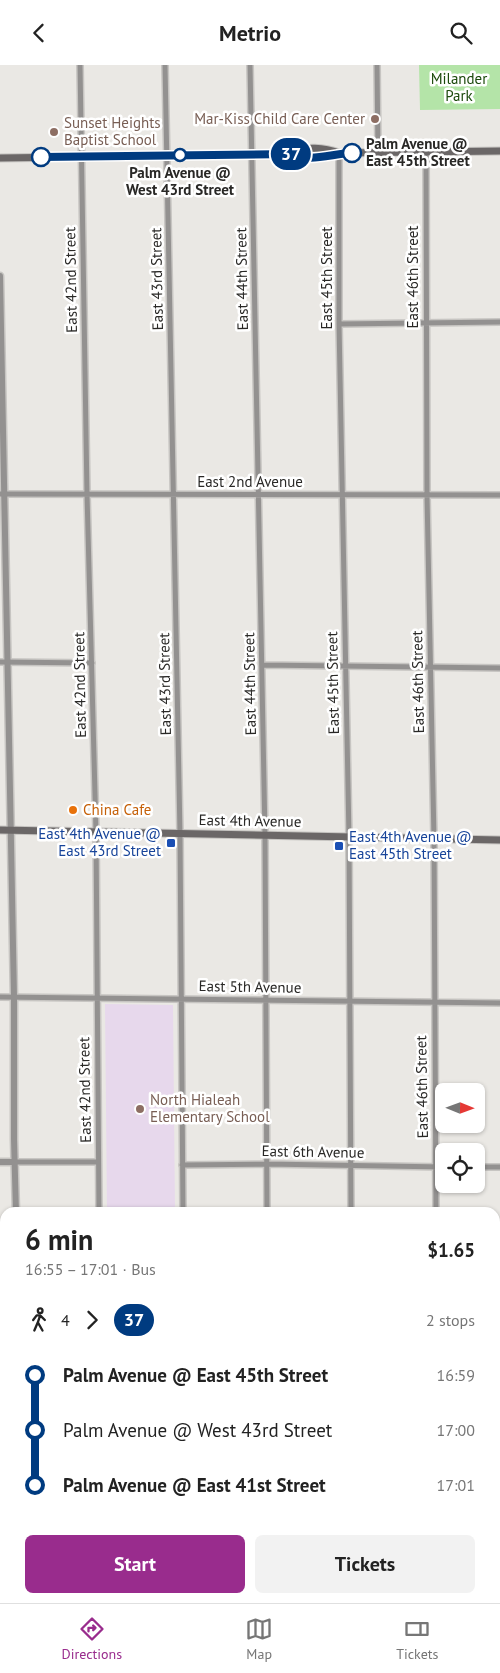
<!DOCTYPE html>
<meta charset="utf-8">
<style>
:root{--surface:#fff;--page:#f2f2f2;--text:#222;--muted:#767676;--line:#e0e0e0;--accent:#992c8d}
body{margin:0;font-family:"PT Sans",sans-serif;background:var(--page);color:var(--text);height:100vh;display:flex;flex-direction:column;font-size:19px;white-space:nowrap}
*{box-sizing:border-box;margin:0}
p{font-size:16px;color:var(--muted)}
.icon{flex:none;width:28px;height:28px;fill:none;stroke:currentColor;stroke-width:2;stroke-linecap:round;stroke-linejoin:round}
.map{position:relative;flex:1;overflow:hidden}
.sheet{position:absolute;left:0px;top:1142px;width:500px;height:396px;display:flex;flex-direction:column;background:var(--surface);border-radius:15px 15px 0 0;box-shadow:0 1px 4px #0004}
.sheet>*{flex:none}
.badge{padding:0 10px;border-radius:16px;font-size:18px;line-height:32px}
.needle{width:32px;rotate:91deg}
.buttons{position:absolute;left:435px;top:1018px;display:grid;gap:10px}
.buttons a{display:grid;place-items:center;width:50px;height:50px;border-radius:8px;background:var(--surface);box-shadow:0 1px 4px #0004;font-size:25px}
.map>.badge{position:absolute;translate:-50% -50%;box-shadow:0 0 0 2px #fff}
.legs{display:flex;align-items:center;gap:8px;height:55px;padding:0 25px;font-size:16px}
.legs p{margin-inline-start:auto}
.overview{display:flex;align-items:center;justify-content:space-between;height:85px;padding:0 25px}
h1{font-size:28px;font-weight:600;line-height:38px}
.cta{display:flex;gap:10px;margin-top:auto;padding:10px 25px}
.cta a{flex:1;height:58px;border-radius:8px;background:var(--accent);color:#fff;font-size:20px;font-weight:600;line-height:58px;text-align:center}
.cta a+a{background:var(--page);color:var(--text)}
ul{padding:0 25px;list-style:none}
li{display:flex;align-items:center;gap:18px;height:55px;font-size:19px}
li i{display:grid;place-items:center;width:8px;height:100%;margin:0 6px;background:currentColor}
li i::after{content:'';width:12px;height:12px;margin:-6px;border:4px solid;border-radius:50%;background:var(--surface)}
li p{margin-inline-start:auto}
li:first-child i{background:linear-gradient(#0000 50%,currentColor 0)}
li:last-child i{background:linear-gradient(currentColor 50%,#0000 0)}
header{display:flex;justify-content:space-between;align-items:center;height:65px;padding:0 25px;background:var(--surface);font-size:22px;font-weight:600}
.tab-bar{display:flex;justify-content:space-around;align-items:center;height:70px;border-top:1px solid var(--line);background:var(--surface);font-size:14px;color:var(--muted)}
.tab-bar a{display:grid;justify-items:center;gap:2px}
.tab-bar .selected{color:var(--accent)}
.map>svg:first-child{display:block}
.education{fill:#e7d8ec}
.green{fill:#b4e4a8}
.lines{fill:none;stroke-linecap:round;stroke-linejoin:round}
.minor-casing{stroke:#c7c5c2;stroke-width:8}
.tertiary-casing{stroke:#c7c5c2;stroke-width:9}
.secondary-casing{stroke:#c7c5c2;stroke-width:9}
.primary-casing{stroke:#c7c5c2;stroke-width:10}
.minor{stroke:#939190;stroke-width:5}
.tertiary{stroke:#939190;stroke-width:6}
.secondary{stroke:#6b6767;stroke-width:7}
.primary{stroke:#4f4b4a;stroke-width:8}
.line-1-casing{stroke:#fff;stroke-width:11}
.line-1{stroke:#003b80;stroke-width:8}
.education-dot{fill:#8d6e63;stroke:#fff;stroke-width:2}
.stop-1-dot{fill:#fff;stroke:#003b80;stroke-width:2.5}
.food-dot{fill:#e8710a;stroke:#fff;stroke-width:2}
.transit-dot{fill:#1a4fb4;stroke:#fff;stroke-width:2}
.labels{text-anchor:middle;stroke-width:5;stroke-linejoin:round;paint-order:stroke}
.park-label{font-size:15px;fill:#1b490b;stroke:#fff}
.education-label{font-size:15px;fill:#785e54;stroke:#fff;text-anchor:start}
.stop-label{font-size:15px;font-weight:bold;fill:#292826;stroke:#fff;text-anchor:start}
.street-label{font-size:15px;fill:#292826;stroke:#fff}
.food-label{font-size:15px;fill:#c56008;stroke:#fff;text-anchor:start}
.transit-label{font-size:15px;fill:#164399;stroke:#fff;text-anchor:end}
</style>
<header><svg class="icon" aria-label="back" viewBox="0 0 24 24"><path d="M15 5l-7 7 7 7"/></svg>Metrio<svg class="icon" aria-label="search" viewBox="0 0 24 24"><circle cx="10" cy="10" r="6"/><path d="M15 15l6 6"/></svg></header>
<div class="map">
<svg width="500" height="1538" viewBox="0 0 500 1538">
<rect width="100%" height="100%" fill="#eae8e4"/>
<path class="education" d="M105 939 173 940 175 1147H107Z"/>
<path class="green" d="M419 0H500V44L420 45Z"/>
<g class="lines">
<defs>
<path id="minor" d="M80 0 87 429 96 767 99 1148
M165 0 180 769 183 1148
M250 0 265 770 267 1148
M377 0 378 87
M426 86 427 430 434 774 436 1148
M339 88V259L349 772 351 1148
M339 259 500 257
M0 429 500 430
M0 597 92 598
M262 600 500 603
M0 932 500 938
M14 1097H98
M182 1100 267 1099 444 1102
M476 1102H500
M0 1262H5
M495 1263H500
M0 1482H5
M495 1493H500
M193 1534V1538
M359 1534V1538"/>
<path id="tertiary" d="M0 211 14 932V1074L16 1148
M0 1097H14
M20 1534 21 1538"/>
<path id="secondary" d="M292 89C303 80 326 83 339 88
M0 93 292 89C304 96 326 93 339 88L500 86
M0 765 500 775"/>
<path id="primary" d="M0 1421H5
M495 1422H500
M0 1432H5
M495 1433H500"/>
</defs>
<use href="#minor" class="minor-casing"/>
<use href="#tertiary" class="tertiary-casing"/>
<use href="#secondary" class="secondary-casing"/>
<use href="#primary" class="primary-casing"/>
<use href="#minor" class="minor"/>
<use href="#tertiary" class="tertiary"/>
<use href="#secondary" class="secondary"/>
<use href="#primary" class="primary"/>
</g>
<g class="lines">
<defs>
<path id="line-1" d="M41 92 292 89C307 98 335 88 352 88"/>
</defs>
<use href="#line-1" class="line-1-casing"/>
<use href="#line-1" class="line-1"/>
</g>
<g class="education-dot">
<circle cx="375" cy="54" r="5"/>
<circle cx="54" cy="67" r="5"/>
<circle cx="140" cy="1044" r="5"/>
</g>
<g class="stop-1-dot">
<circle cx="352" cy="88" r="9"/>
<circle cx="180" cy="90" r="6"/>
<circle cx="41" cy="92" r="9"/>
</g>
<circle class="food-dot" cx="73" cy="745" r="5"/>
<g class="transit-dot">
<rect x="166" y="773" width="10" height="10" rx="2.5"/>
<rect x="334" y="776" width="10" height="10" rx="2.5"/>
</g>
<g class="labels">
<g class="park-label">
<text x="459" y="19">Milander<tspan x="459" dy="17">Park</tspan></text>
</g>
<g class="education-label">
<text x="365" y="59" text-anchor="end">Mar-Kiss Child Care Center</text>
<text x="64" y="63">Sunset Heights<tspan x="64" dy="17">Baptist School</tspan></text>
<text x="150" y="1040">North Hialeah<tspan x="150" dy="17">Elementary School</tspan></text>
</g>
<g class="stop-label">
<text x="366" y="84">Palm Avenue @<tspan x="366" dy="17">East 45th Street</tspan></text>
<text x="180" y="113" text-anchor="middle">Palm Avenue @<tspan x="180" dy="17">West 43rd Street</tspan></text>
</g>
<g class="street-label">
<text transform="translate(413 212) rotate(-90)" y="5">East 46th Street</text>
<text transform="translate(327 213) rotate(-90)" y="5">East 45th Street</text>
<text transform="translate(157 214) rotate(-91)" y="5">East 43rd Street</text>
<text transform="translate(242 214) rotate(-91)" y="5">East 44th Street</text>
<text transform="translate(71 215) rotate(-91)" y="5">East 42nd Street</text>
<text x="250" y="422">East 2nd Avenue</text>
<text transform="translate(418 617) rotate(-91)" y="5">East 46th Street</text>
<text transform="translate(333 618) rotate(-91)" y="5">East 45th Street</text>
<text transform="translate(165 619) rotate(-91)" y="5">East 43rd Street</text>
<text transform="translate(250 619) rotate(-91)" y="5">East 44th Street</text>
<text transform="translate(80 620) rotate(-91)" y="5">East 42nd Street</text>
<text transform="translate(250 756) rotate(1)" y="5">East 4th Avenue</text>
<text transform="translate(250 922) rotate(1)" y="5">East 5th Avenue</text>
<text transform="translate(422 1022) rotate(-91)" y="5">East 46th Street</text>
<text transform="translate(85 1025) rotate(-91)" y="5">East 42nd Street</text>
<text transform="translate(313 1087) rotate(1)" y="5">East 6th Avenue</text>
</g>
<g class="food-label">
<text x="83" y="750">China Cafe</text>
</g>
<g class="transit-label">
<text x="161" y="774">East 4th Avenue @<tspan x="161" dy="17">East 43rd Street</tspan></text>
<text x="349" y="777" text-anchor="start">East 4th Avenue @<tspan x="349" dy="17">East 45th Street</tspan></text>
</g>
</g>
</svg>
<div class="buttons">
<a><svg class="needle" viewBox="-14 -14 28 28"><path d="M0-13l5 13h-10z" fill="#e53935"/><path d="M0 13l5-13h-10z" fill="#767676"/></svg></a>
<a><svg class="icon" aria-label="locate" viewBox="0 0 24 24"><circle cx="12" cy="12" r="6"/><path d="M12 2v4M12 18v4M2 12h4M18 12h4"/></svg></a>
</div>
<b class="badge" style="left:291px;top:89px;background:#003b80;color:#fff">37</b>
<section class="sheet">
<div class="overview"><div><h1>6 min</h1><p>16:55 – 17:01 · Bus</p></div><b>$1.65</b></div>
<div class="legs"><svg class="icon" aria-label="walk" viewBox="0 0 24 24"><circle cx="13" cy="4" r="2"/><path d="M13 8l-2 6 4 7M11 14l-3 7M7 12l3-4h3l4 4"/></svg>4<svg class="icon" aria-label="forward" viewBox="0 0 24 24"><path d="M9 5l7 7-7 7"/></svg><b class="badge" style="background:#003b80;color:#fff">37</b><p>2 stops</p></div>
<ul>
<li><i style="color:#003b80"></i><b>Palm Avenue @ East 45th Street</b><p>16:59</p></li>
<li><i style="color:#003b80"></i><span>Palm Avenue @ West 43rd Street</span><p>17:00</p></li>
<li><i style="color:#003b80"></i><b>Palm Avenue @ East 41st Street</b><p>17:01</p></li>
</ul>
<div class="cta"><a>Start</a><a>Tickets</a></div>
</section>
</div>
<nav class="tab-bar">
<a class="selected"><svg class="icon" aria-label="directions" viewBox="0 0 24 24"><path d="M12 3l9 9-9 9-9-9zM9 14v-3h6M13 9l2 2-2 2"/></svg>Directions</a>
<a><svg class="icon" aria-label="map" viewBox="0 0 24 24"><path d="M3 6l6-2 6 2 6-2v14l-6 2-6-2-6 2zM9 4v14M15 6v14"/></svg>Map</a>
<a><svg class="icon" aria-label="tickets" viewBox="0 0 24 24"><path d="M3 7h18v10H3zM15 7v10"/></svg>Tickets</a>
</nav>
